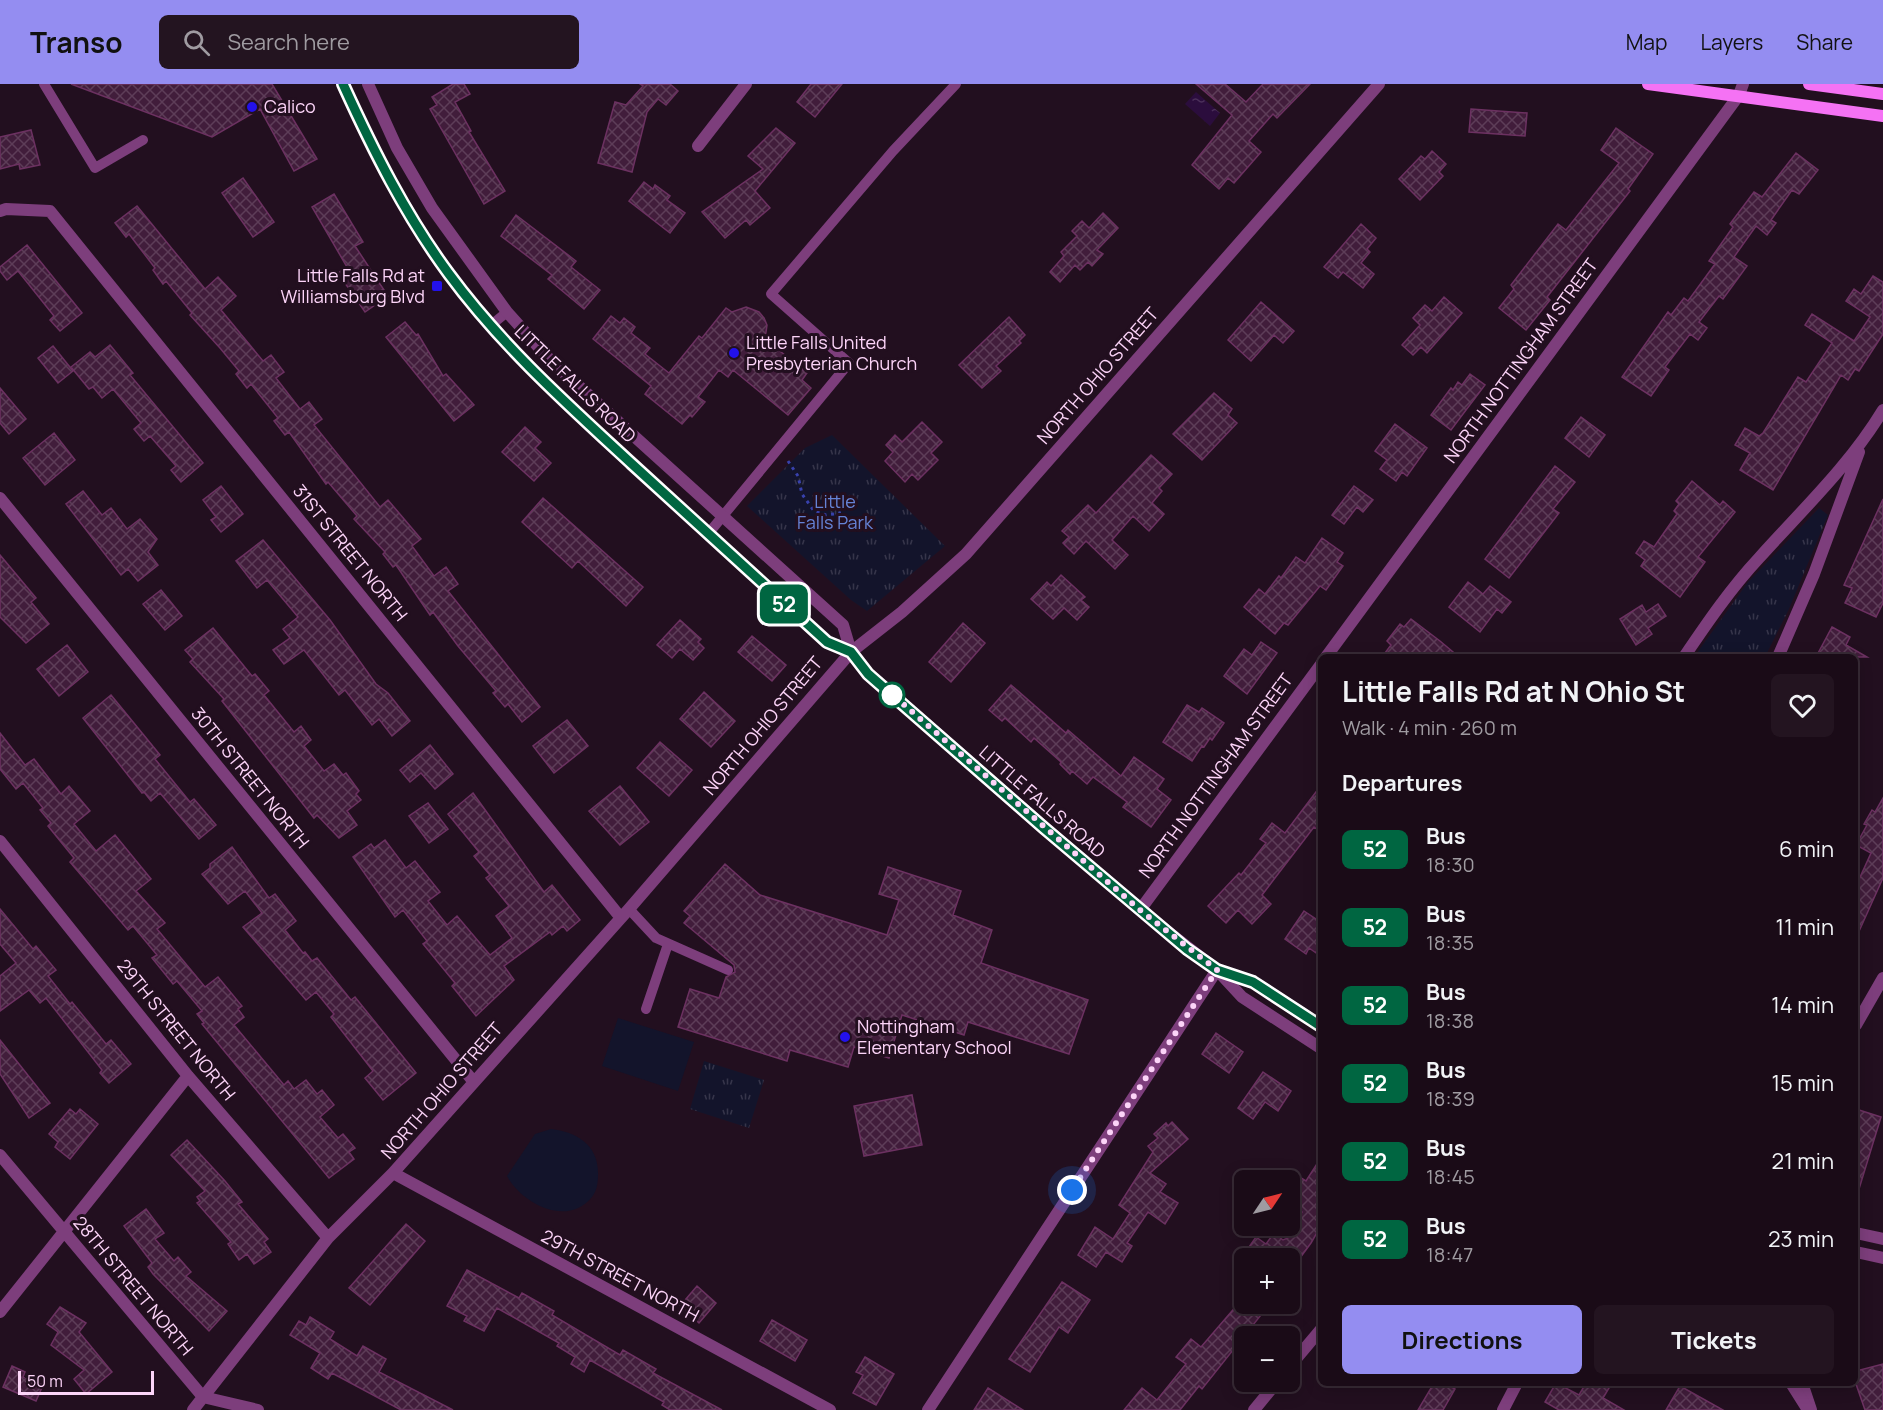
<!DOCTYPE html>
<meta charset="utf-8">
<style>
:root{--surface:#1a0b17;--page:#231420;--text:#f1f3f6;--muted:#9f9ba1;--line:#382b36;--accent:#948df1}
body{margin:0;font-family:Manrope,sans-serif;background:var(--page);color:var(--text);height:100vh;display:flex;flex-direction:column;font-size:22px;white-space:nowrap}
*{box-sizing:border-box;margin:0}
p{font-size:20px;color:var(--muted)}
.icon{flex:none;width:33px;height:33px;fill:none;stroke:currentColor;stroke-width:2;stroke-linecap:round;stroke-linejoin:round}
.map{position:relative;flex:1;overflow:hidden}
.side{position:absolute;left:1318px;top:570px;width:540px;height:732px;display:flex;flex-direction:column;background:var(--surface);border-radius:9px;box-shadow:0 3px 15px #0003,0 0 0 2px var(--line)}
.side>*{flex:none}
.badge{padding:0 12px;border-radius:9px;font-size:21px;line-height:39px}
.needle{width:39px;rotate:55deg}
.fabs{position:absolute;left:1234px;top:1086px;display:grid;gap:12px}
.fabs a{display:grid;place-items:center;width:66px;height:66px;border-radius:9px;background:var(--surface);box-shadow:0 3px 15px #0003,0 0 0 2px var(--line);font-size:30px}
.scale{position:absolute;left:18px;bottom:15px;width:136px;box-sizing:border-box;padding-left:6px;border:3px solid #fcd4f8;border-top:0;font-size:16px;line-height:21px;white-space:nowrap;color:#fcd4f8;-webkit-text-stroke:4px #220f1f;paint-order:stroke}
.you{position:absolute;width:30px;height:30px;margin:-15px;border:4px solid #fff;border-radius:50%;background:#1a73e8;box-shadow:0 0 0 9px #1a73e833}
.map>.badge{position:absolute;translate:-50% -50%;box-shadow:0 0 0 3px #fff}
h2{padding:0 24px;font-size:22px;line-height:54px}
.round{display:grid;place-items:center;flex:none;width:63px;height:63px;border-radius:9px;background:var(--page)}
.head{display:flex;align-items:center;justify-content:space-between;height:102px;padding:0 24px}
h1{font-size:28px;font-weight:700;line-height:45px}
.cta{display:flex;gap:12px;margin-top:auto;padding:12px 24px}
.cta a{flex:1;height:69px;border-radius:9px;background:var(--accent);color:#111;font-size:24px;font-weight:700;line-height:69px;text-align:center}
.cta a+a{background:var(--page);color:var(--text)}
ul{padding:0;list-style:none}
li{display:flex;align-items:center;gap:18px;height:78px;padding:0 24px}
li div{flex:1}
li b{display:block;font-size:22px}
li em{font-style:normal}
li .badge{min-width:66px;font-weight:700;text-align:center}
header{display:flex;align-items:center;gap:36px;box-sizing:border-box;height:84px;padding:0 30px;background:var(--accent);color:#111}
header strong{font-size:28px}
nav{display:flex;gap:33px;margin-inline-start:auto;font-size:21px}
.search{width:420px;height:54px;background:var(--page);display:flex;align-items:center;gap:15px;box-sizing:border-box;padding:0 21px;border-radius:9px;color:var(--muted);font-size:22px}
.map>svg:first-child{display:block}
.grass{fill:url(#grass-tufts)}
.garden{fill:#13142b}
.water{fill:url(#water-ripples)}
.building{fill:url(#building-cross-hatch);stroke:#6c3161;stroke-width:1.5}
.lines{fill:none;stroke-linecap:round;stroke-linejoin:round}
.path{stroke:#3841ac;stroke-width:3;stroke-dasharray:3 4.5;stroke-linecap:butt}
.service{stroke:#7d3e7c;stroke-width:10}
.minor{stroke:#7d3e7c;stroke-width:12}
.tertiary{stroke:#7d3e7c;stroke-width:12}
.secondary{stroke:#f572f4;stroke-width:12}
.line-casing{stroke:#fff;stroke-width:14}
.line{stroke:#006641;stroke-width:9}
.walk{stroke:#fcd4f8;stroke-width:6;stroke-dasharray:0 10.8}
.poi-dot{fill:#2311ea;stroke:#220f1f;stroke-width:2}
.stop-dot{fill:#fff;stroke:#006641;stroke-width:3}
.labels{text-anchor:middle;stroke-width:6;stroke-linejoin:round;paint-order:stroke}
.poi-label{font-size:18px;fill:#fcd4f8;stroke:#220f1f;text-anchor:start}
.street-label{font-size:18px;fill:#fcd4f8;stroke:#220f1f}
.park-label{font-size:18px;fill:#6583d6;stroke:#220f1f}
</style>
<header>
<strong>Transo</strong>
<div class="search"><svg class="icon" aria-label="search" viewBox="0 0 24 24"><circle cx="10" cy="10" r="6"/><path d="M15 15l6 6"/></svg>Search here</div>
<nav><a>Map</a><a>Layers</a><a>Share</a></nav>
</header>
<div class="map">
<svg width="1883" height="1326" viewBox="0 0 1883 1326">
<defs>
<pattern id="grass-tufts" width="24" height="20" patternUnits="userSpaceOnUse" patternTransform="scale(1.5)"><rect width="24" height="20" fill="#13142b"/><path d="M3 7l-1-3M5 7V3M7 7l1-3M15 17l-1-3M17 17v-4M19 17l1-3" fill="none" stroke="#36354a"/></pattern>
<pattern id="water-ripples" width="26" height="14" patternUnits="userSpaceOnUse" patternTransform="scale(1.5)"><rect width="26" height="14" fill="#2b0d3d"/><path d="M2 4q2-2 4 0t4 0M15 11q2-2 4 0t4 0" fill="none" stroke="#4b2f5a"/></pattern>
<pattern id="building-cross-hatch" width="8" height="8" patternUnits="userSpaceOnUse" patternTransform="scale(1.5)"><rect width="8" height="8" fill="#411d3b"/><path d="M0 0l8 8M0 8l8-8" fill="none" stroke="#5d3d58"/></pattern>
</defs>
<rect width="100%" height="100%" fill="#220f1f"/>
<path class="grass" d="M832 351 945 462 867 527 851 516 747 422 805 364Z
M1819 424 1828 431 1789 525 1765 573H1694L1748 498Z
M704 977 764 996 749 1044 690 1025Z"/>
<path class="garden" d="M618 934 694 958 678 1007 602 982Z
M551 1045C577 1048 599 1061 598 1091 598 1098 597 1107 592 1113 567 1144 521 1119 507 1092L535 1050Z"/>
<path class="water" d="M1196 8 1220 29 1210 42 1185 20Z"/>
<path class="building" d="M71 0H272L317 75 294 87 260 25 212 53Z
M453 0H464L470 10 455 18 471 47 469 48 505 107 484 120 430 25 437 21 432 13Z
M640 0H670L678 7 666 21 658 15 647 28 632 88 598 79 615 18 626 21 643 2Z
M811 0H842L815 33 797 18Z
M1196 0H1225L1246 18 1263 0H1310L1277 34 1273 30 1249 57 1261 68 1234 99 1228 94 1219 105 1192 81 1232 31Z
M1471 25 1527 29 1525 52 1469 48Z
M776 44 795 59 755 107 770 124 750 141 746 136 725 154 702 128 763 85 748 72Z
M1616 44 1653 70 1628 105 1630 107 1547 213 1550 216 1526 246 1499 224 1514 205 1511 201 1558 140 1566 146 1619 79 1601 66Z
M31 46 40 81 20 85 19 80 0 85V53Z
M1432 67 1446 80 1439 88 1443 92 1420 116 1399 95 1421 72 1425 75Z
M1796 69 1818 86 1799 110 1792 106 1771 136 1776 139 1767 151 1756 142 1734 173 1747 182 1723 215 1719 212 1699 238 1707 244 1698 256 1690 250 1665 283 1669 286 1651 312 1622 293 1668 228 1671 231 1684 214 1688 217 1715 180 1709 177 1733 143 1730 140 1754 108 1762 113Z
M243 94 274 138 253 153 222 109Z
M644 98 653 105 655 101 670 112 667 116 685 129 670 149 629 117Z
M334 110 363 158 355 162 388 212 365 228 338 189 347 183 312 123Z
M137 122 205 205 218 193 236 212 221 226 263 277 271 271 284 288 276 294 300 325 309 318 322 335 314 341 380 423 388 416 421 455 412 462 434 492 446 483 458 500 448 507 540 623 522 638 508 620 505 623 493 609 496 607 458 562 433 528 430 531 396 481 393 483 383 470 385 468 354 435 357 432 328 398 326 400 289 348 285 351 274 337 278 334 251 300 247 304 236 290 239 287 220 264 190 231 192 229 166 197 163 200 153 186 155 184 129 150 126 153 115 139Z
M1103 129 1118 144 1097 166 1103 170 1092 182 1088 178 1080 186 1075 181 1060 198 1050 188 1064 172 1061 168 1077 152 1072 147 1082 137 1089 144Z
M516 131 576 177 571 183 600 206 584 225 548 195 552 191 501 152Z
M1361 140 1376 154 1367 165 1370 168 1361 179 1374 190 1363 204 1343 188 1338 194 1324 183Z
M27 161 82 229 60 247 50 236 54 232 18 187 7 196 0 187V183Z
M1873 192 1883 198V250L1859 287 1855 285 1848 296 1841 291 1773 406 1740 386 1750 369 1735 361 1745 344 1759 352 1763 349 1798 293 1806 298 1832 259 1805 241 1812 230 1854 257 1870 233 1846 217 1854 205 1861 210Z
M1444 213 1462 229 1427 269 1421 263 1413 271 1402 261 1420 241 1413 234 1425 221 1432 227Z
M1261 218 1294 247 1283 259 1274 251 1251 277 1228 256Z
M746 223 759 228 764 234 767 241 765 255 807 289 802 296 811 304 788 331 733 286 728 293 719 286 698 313 705 318 692 333 690 331 682 340 645 310 651 302 593 255 611 232 620 239 624 234 635 243 631 249 650 264 645 270 669 289 699 252 702 254 726 224 732 228Z
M1009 233 1025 251 1019 257 1021 259 996 282 1001 287 982 304 959 281Z
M405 238 416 251 418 250 443 292 446 290 474 321 454 337 386 253Z
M110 261 133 289 130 291 203 379 181 398 171 386 176 382 150 352 144 357 134 345 141 339 113 305 102 314 93 303 89 305 71 283 90 268 95 273Z
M53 262 73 287 58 299 38 274Z
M1470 290 1485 301 1451 346 1431 331 1451 304 1453 306 1458 298 1462 301Z
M0 304 26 335 9 350 0 339Z
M1214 309 1232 325 1228 331 1237 339 1202 376 1173 350Z
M1581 333 1605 351 1589 373 1565 354Z
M922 338 942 358 931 369 938 376 918 396 912 390 905 398 885 377 893 368 886 361 895 351 902 358Z
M1395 340 1427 364 1407 392 1402 388 1396 397 1380 385 1387 376 1375 367Z
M525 343 541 358 535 364 551 379 534 397 502 368Z
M54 349 75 376 45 401 23 374Z
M1151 371 1172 390 1159 404 1162 407 1152 419 1164 430 1149 447 1133 432 1112 456 1128 471 1115 485 1086 457 1074 470 1063 459 1069 453 1062 447 1088 421 1096 429Z
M1555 382 1575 398 1553 425 1559 429 1509 494 1485 475Z
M1692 397 1720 421 1723 417 1735 428 1698 473 1705 478 1680 513 1641 482 1645 476 1636 469 1644 457 1654 463 1677 430 1674 427 1679 420 1676 417Z
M221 402 243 430 221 448 211 436 216 433 203 416Z
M1354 402 1373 416 1363 428 1357 423 1344 440 1332 431Z
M83 407 102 431 111 424 127 445 140 435 157 455 148 468 158 481 138 497 128 485 121 491 66 420Z
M543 414 643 503 626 522 578 477 572 484 522 438Z
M1883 415V519L1876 533 1845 519 1852 504 1844 501Z
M1322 454 1343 469 1337 478 1343 482 1326 506 1320 502 1288 541 1284 539 1275 550 1244 523 1259 505 1265 510 1279 492 1281 494 1296 473 1305 479Z
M263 456 330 536 376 600 388 609 410 637 392 652 379 635 372 641 345 606 339 611 304 566 284 580 273 566 290 554 283 545 298 533 267 496 257 504 236 477Z
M0 471 36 514 31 518 49 540 26 559 0 533Z
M1061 491 1085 513 1081 516 1089 523 1077 536 1064 524 1053 535 1031 515 1047 498 1051 502Z
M1468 498 1483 510 1490 502 1511 518 1502 529 1497 525 1480 548 1449 523Z
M161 506 182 532 165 546 143 520Z
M1658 520 1666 532 1648 544 1652 550 1636 561 1620 535 1642 521 1646 528Z
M1411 535 1440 557 1459 573H1382L1391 561 1387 557 1400 540 1404 543Z
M680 536 701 555 698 558 704 564 693 576 680 565 672 574 657 561Z
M963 539 985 559 951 598 929 578Z
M1832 543 1850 553 1846 561 1867 573H1816Z
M213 544 252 592 255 590 269 607 264 611 294 648 301 642 311 656 304 662 324 687 334 680 343 691 346 689 359 707 356 710 361 716 347 727 357 741 339 754 317 731 314 734 222 617 224 615 190 578 193 575 185 566Z
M752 552 786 581 772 597 738 568Z
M1261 558 1277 569 1247 610 1224 592 1244 565 1252 571Z
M67 561 88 588 59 612 37 585Z
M1011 601 1066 649 1068 646 1121 692 1134 673 1164 695 1157 705 1171 716 1151 743 1123 723 1127 718 1093 693 1087 700 1072 687 1070 690 1060 680 1061 678 1034 654 1031 658 1005 634 1002 637 989 626Z
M704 608 735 637 711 663 680 635Z
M111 611 160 671 155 675 190 718 194 715 216 741 199 755 160 709 151 717 144 708 142 709 83 634Z
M1187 621 1199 628 1202 624 1224 639 1212 656 1210 654 1204 663 1202 662 1192 677 1163 658Z
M567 636 588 662 554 689 533 662Z
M0 649 25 681 34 675 61 710 69 702 90 727 74 740 96 767 115 751 151 795 136 807 165 839 157 845 205 903 218 893 242 922 238 925 244 933 234 941 284 1001 288 997 294 1005 306 996 317 1010 322 1006 334 1021 320 1033 338 1054 343 1050 355 1064 349 1068 354 1075 329 1094 202 940 204 939 197 930 202 927 177 897 173 900 152 874 157 871 133 842 128 846 70 778 74 774 48 742 51 739 40 726 43 724 23 699 16 705 0 685Z
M660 658 692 686 669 712 637 684Z
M430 661 453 690 435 705 421 689 410 698 400 686Z
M1322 700V749L1314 743 1262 811 1271 820 1252 840 1238 826 1226 839 1208 822 1239 789 1241 791 1266 759 1260 755 1272 739 1285 749Z
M620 702 649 738 620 761 589 727Z
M473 709 544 808 552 801 580 836 567 847 563 842 552 851 550 848 504 882 514 896 476 932 452 902 455 899 423 860 427 857 403 826 395 833 353 773 371 760 374 764 385 756 406 784 415 777 440 808 428 817 447 841 457 832 490 871 512 854 496 832 509 822 486 794 490 791 474 772 479 768 448 730Z
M1883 714V794L1856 854V802L1871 769 1856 761 1867 741 1864 740 1872 726 1875 728Z
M428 719 448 745 429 759 409 732Z
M232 763 269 814 275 810 296 837 285 846 303 869 305 868 312 877 317 874 351 916 355 913 416 989 383 1016 365 994 373 987 331 933 334 930 316 908 306 916 243 843 262 829 245 807 228 820 202 790 210 784V780Z
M725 780 760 811 887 851 899 816 879 810 888 783 961 807 953 831 992 846 981 879 1088 916 1069 970 968 938 964 951 902 931 889 974 854 963 848 983 790 966 787 977 678 943 690 905 719 914 726 893 735 888 734 881 684 839 690 832 684 827Z
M0 825 33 865 36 862 56 886 48 892 70 920 72 918 106 960 111 956 131 980 109 999 100 989 102 986 46 914 40 919 29 906 0 927V892L16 879 0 860Z
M1304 827 1322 839V873L1309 864 1306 870 1285 855Z
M1216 949 1243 968 1229 989 1202 970Z
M0 956 50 1019 29 1034 0 990Z
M1263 988 1291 1007 1278 1027 1265 1018 1253 1035 1238 1024Z
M912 1011 922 1061 864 1072 854 1022Z
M70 1025 76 1030 80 1025 98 1040 70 1075 55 1063 58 1058 49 1050Z
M1856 1025 1881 1033 1859 1105 1856 1104Z
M1172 1038 1188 1055 1150 1089 1166 1100 1160 1108 1178 1119 1165 1140 1148 1128 1127 1159 1132 1162 1122 1178 1106 1168 1096 1183 1078 1171 1095 1143 1113 1155 1130 1129 1119 1121 1153 1068 1148 1062 1158 1054 1154 1050 1166 1039 1168 1042Z
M187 1056 225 1097 242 1118 238 1120 268 1155 264 1158 271 1168 254 1180 247 1170 239 1176 228 1160 231 1158 197 1119 200 1117 197 1113 205 1107 171 1071Z
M1322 1072V1140L1311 1159 1300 1174H1256L1247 1166 1256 1153 1266 1160 1274 1149 1283 1156 1288 1154 1302 1128 1292 1122 1298 1112 1290 1106 1298 1092 1306 1097Z
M146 1125 164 1149 155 1155 174 1177 178 1173 191 1188 186 1192 227 1227 209 1247 153 1190 148 1183 152 1179 124 1142Z
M406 1140 425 1157 370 1221 349 1204Z
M467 1186 519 1214 522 1209 554 1227 552 1231 620 1271 623 1266 656 1285 653 1289 722 1326H670L662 1321 664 1318 590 1276 584 1288 571 1280 575 1273 557 1262 559 1259 497 1224 484 1247 464 1237 467 1232 447 1222Z
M1062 1198 1090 1216 1068 1249 1059 1243 1030 1288 1009 1275Z
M697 1202 716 1219 699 1239 680 1222Z
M1238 1220H1257L1265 1226 1202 1305 1199 1302 1180 1326H1124L1142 1304 1157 1316 1186 1280 1176 1273 1191 1255 1201 1263Z
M60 1223 86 1239 79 1248 112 1288 86 1310 74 1295 84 1286 51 1261 58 1248 47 1240Z
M310 1233 334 1248 330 1255 357 1272 363 1262 386 1275 379 1288 453 1326H401L332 1289 328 1295 311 1284 320 1269 290 1251 299 1237 306 1241Z
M772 1236 807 1256 795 1277 760 1257Z
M865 1273 894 1290 876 1321 853 1309 863 1291 856 1288Z
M1883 1280V1326H1865L1856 1300V1287Z
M12 1282 25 1288 23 1293 43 1301 36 1317 3 1303Z
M1434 1299H1444L1455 1305 1443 1326H1418Z
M1556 1299 1579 1311 1586 1299H1612L1603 1314 1624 1326H1559L1545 1318Z
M1680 1302 1723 1326H1666Z
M988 1304 1023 1326H974Z"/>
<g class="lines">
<path class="path" d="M788 377 798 392 802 410 814 427 826 431 841 429"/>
<path class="service" d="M44 0 95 84 143 56
M490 242 507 228
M708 450 849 279 771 210 893 67 956 0
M629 825 656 854 728 886
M646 925 668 860"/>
<path class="minor" d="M698 62 746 0
M0 127 6 125 50 127 621 834
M0 414 473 997
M1326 573 1739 11 1743 0
M1684 573C1707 539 1731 504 1759 474 1802 426 1849 382 1883 326
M1778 573 1814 490 1859 368
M0 757 188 992 328 1154
M1140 826 1322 579
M1856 941 1883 894
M0 1071 203 1313 258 1326
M393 1089 830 1326
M0 1228 188 992
M1290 1282 1322 1244
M1802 1299 1811 1326
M193 1326 328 1154 393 1089 629 825 851 568 902 528 966 470 1379 0
M928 1326 1217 886
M1254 1326 1277 1298"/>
<path class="tertiary" d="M343 0C373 66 406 131 449 190 502 262 567 320 632 380 697 440 762 499 827 558L851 568
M368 0 397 64 432 124 507 228 551 277 843 541 851 568 868 590 1140 826 1217 886 1242 913 1322 965
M1218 886 1253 898 1322 943
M1856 1149 1883 1155
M1856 1168 1883 1174
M1791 1299 1808 1326
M1503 1326 1517 1299"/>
<path class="secondary" d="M1648 0 1883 32
M1809 0 1883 10"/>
</g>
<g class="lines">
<defs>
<path id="line" d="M343 0C373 66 406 132 449 190 502 262 567 320 632 380 697 440 762 499 827 558L851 568 868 590 1044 744 1187 865 1217 886 1253 898 1322 943"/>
</defs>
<use href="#line" class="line-casing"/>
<use href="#line" class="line"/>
<path class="walk" d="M892 611 886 605 1140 826 1217 886 1072 1106"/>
</g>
<g class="poi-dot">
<circle cx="252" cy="23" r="6"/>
<rect x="431" y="196" width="12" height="12" rx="3"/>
<circle cx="734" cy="269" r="6"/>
<circle cx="845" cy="953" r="6"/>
</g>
<circle class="stop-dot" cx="892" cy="611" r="12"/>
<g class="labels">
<g class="poi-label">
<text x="264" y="29">Calico</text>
<text x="425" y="198" text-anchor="end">Little Falls Rd at<tspan x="425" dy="21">Williamsburg Blvd</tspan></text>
<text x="746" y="265">Little Falls United<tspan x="746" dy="21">Presbyterian Church</tspan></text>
<text x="857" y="949">Nottingham<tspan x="857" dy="21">Elementary School</tspan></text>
</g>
<g class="street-label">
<text transform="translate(1521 277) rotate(-54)" y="6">NORTH NOTTINGHAM STREET</text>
<text transform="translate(1098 292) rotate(-49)" y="6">NORTH OHIO STREET</text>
<text transform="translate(575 300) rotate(44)" y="6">LITTLE FALLS ROAD</text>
<text transform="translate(350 469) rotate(51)" y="6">31ST STREET NORTH</text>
<text transform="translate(763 642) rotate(-50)" y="6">NORTH OHIO STREET</text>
<text transform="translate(1216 692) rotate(-54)" y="6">NORTH NOTTINGHAM STREET</text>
<text transform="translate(250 694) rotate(51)" y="6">30TH STREET NORTH</text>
<text transform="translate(1042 718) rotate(41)" y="6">LITTLE FALLS ROAD</text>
<text transform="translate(176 946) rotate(51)" y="6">29TH STREET NORTH</text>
<text transform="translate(442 1007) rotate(-49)" y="6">NORTH OHIO STREET</text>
<text transform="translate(620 1192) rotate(28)" y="6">29TH STREET NORTH</text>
<text transform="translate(133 1202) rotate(50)" y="6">28TH STREET NORTH</text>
</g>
<g class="park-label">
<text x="835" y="424">Little<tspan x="835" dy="21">Falls Park</tspan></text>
</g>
</g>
</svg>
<div class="fabs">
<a><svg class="needle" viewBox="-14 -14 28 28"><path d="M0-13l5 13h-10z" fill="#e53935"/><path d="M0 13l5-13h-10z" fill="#9f9ba1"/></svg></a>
<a>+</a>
<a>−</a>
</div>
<div class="scale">50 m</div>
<div class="you" style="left:1072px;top:1106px"></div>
<b class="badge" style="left:784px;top:520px;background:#006641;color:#fff">52</b>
<section class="side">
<div class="head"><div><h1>Little Falls Rd at N Ohio St</h1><p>Walk · 4 min · 260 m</p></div><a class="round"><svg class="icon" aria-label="heart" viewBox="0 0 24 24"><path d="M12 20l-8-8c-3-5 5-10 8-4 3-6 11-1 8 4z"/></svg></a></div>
<h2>Departures</h2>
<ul>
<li><span class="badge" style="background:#006641;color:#fff">52</span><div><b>Bus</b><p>18:30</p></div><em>6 min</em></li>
<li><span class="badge" style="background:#006641;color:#fff">52</span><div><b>Bus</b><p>18:35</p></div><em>11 min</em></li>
<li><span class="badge" style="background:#006641;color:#fff">52</span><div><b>Bus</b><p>18:38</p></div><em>14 min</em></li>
<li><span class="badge" style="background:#006641;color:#fff">52</span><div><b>Bus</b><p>18:39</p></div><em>15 min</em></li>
<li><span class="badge" style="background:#006641;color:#fff">52</span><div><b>Bus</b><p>18:45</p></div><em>21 min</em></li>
<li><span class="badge" style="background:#006641;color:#fff">52</span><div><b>Bus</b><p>18:47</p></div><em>23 min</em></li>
</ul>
<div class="cta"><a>Directions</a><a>Tickets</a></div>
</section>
</div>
